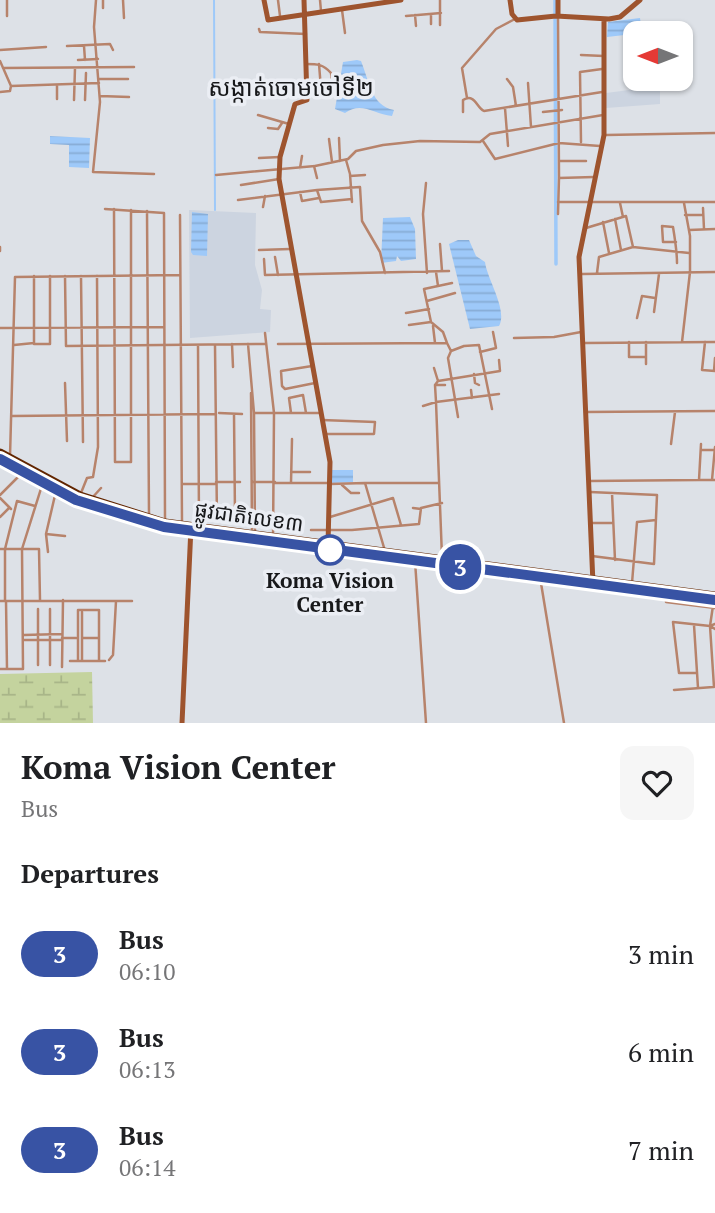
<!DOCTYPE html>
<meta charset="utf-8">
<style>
:root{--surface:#fff;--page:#f6f6f6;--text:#202124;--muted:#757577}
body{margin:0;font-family:"PT Serif","Noto Sans Khmer",serif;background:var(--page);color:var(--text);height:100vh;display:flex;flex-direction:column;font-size:26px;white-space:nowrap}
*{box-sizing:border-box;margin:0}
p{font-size:23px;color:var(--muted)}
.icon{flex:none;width:38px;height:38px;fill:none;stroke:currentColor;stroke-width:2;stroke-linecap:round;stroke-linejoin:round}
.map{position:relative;height:723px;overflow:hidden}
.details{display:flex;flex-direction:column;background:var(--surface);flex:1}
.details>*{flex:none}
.badge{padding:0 14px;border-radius:23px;font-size:24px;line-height:46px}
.needle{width:46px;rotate:270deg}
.tools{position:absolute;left:623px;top:21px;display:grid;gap:14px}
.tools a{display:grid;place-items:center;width:70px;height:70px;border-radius:14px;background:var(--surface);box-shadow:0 2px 5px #0004;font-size:35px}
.map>.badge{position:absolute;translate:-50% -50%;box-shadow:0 0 0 4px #fff}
h2{padding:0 21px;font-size:26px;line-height:63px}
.round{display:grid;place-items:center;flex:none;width:74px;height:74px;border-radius:14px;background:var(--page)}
.summary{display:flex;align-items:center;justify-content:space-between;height:119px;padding:0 21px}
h1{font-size:33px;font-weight:700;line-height:52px}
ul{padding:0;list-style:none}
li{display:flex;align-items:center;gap:21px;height:98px;padding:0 21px}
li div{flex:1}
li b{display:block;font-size:26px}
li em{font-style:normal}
li .badge{min-width:77px;font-weight:700;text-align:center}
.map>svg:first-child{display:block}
.built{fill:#ccd4e0}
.wetland{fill:url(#wetland-marsh)}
.water{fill:url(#water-rules)}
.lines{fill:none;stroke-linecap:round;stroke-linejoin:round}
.stream{stroke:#9ec9f9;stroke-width:2}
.canal{stroke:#9ec9f9;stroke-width:3.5}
.street{stroke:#b7836b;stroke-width:2.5}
.secondary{stroke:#9e542e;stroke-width:5}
.highway{stroke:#612500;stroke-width:9}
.line-casing{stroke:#fff;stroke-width:16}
.line{stroke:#3853a4;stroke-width:10}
.stop-dot{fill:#fff;stroke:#3853a4;stroke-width:3.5}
.labels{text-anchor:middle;stroke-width:7;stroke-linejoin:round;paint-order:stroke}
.street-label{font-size:21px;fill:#18191b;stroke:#ebeef4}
.stop-label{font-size:21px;font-weight:bold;fill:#18191b;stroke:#ebeef4}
.quarter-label{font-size:24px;fill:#18191b;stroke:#ebeef4}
</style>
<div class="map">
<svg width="715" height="723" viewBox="0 0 715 723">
<defs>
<pattern id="wetland-marsh" width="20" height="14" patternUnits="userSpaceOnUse" patternTransform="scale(1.75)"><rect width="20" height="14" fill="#c4d39e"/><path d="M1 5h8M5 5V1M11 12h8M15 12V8" fill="none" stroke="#a8b588"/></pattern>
<pattern id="water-rules" width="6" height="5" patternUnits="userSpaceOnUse" patternTransform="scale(1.75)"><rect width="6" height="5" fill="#9ec9f9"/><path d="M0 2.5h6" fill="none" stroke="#87acd5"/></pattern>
</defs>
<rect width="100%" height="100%" fill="#dde1e7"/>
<path class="built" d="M660 86V104L606 108V93Z
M189 210 256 213 255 265 262 290 260 309 271 310 270 332 190 338Z"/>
<path class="wetland" d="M92 672 93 723H0V674Z"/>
<path class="water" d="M640 18 642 33 607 37 608 22Z
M357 60 361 61C369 80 371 106 394 110L392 116C374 114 361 101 345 113L335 109 343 62Z
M50 136 90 138 89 168 69 167V145L50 144Z
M192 212 208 214 207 256 193 255 191 252Z
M410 217 415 229 416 259 401 261 397 256 396 261 381 263 383 218Z
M458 240H469L476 256 485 262C487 279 508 310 499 326L470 329 449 244Z
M332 470H353V482L332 483Z"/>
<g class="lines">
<path class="stream" d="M214 0 215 210"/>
<path class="canal" d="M555 0 556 264"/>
<path class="street" d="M7 0V16
M96 0 94 27 100 102 93 172 154 174
M103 0V8
M123 0 124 18
M278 0 280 16
M320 0 321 11
M440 0V25
M342 10 345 33
M431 14V24
M415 15 416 26
M406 16 441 13
M558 18 559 178 594 177
M259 29 260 32 306 34
M67 46 110 44 113 50
M84 46 85 60
M0 50 46 47
M581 55 604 56
M78 60 98 59
M0 61 11 86
M306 64C317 64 323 64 331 73L332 82
M319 64 321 89
M3 68 134 67
M99 79H128
M507 79 513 87 516 106
M528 83 531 127
M57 85V99
M0 92 10 91 11 86 99 83
M100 96 129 97
M467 98 462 68 496 29 515 19
M74 100 75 68
M85 100 86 73
M505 108 508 146
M463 112V100C475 93 476 107 484 111L602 92
M543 112 562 110
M258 115 289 124
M268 128 278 129 282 123
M606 135 715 133
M339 138 340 161
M329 139 332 162
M483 141 495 159 559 143 600 146
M581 142 580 72 602 69
M259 158 280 157
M346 160 350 174 352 202
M559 161H586
M314 166 317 178
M300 168 302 156
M216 175 315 166 348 159 356 151 383 145 420 141 480 142 490 134 603 115
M350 176 365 175
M426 183 423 214 427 273
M241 185 279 179
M317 190 360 187 362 221 380 252 385 273
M300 192 302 201 319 198
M238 200 317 190 321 202 352 199
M558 202H715
M620 203 623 217
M263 207 265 196
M703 208 704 229
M105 209 164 213 165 519
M114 209 115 462H131V210
M147 211 149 516
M558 214 559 178
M180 215 182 522
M685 215H703
M615 219 621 250
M603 222 609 253
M586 228 626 216 633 247 599 257 597 273
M689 230 715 229
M676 242H663L662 226 673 227C675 239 677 251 677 263
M440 244 442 271
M0 247V251
M633 247 689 253
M259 250 290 249
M275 257 278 275
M264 259 265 275 449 271
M436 272 438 286
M582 274 715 272
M65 276 66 346 266 344
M81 276 83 442
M427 301 455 293
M654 312 659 274
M406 313 429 309
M637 318 642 296 655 298
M409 325 431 322
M433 326 435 343
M0 328 164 327
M265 333 274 413 273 542
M514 338 554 337 581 332
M629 342V357H646
M682 342 690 272V236L684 203
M705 342 702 370 715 371
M447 343 443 332 431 322 424 289 452 283
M585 343 715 342
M34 344H50V276
M232 344 233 367
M248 344 254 413 255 533
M278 344 447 343 451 351
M14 345 34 343V276
M198 345 199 523
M215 346 217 521
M480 352 496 348 493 332
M646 364V342
M312 366 281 371 282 386 285 389 315 383
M434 368 438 381
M714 371 715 358
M474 374 475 383 479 385
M65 383 67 441
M435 385H445
M471 390 472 398
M251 393 252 533
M423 406 436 402 435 385 438 381 500 371 499 360
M585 412 715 411
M219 413 242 414
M254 413H321
M291 413 289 398 303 395 306 413
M234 414 235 516
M12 416 216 414
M458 417 448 358 451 351 464 346 479 345 492 409
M322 420 375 422 374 434H327
M671 444 675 412
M701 444 699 480H715
M701 450H713
M10 456 15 277 180 275
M291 472H310
M712 480 715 447
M589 481 699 480
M216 482H240
M253 482H275
M275 483H327
M291 483 292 439
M365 483H439
M182 484H216
M330 484 365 483 385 551
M342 485 351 493H359
M590 492 657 495 654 564 592 556
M81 493 87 478 93 477 98 447 97 276
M612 493 615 560
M0 495 22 473
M0 498 11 509
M92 498 101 488
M413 508 421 509
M0 517 9 508
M330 517 393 498 401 525
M592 523H613
M311 530H352L419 524 421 508 442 503
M46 534 65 536
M0 549H39L40 600
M48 552 46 534 56 491
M442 557 436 402 499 394
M415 561 426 723
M540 577 564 723
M632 583 637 522 656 520
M666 594V602L715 608
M714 599 710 626 714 687
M5 600V549L17 501 35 506
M0 601H132
M6 601 7 669
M82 612V661
M715 624 710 626 715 629
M694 625 698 688
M24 635 62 634
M62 638H76
M83 638H99
M24 640H62
M109 660 113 655 116 601
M70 661H105
M78 661V610H99V661
M38 665V609
M50 665V609
M62 667 63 600
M0 669H23L22 549 44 479
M697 673H679L673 622 710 626
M674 690 713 687"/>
<path class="secondary" d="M264 0 268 20 401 0
M304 0 307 100 295 104 280 157 279 179 330 462 328 545
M510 0 512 14 517 20 556 16 609 19 620 17 640 0
M558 0V16
M593 584 579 257 604 135V20
M182 723 191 527"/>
<path class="highway" d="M0 453 80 496 165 523 715 596"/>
</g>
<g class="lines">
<defs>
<path id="line" d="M0 459 76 500 164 527 715 600"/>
</defs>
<use href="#line" class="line-casing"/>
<use href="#line" class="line"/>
</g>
<circle class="stop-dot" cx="330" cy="550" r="14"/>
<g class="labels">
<g class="street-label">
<text transform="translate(249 517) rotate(8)" y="7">ផ្លូវជាតិលេខ៣</text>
</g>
<g class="stop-label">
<text x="330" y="588">Koma Vision<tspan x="330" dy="24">Center</tspan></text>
</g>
<g class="quarter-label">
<text x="291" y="96">សង្កាត់ចោមចៅទី២</text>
</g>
</g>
</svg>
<div class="tools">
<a><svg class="needle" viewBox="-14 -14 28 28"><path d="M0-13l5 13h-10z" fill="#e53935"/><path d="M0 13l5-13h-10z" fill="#757577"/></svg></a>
</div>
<b class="badge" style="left:460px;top:567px;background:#3853a4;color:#fff">3</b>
</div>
<section class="details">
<div class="summary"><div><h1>Koma Vision Center</h1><p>Bus</p></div><a class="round"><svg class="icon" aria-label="heart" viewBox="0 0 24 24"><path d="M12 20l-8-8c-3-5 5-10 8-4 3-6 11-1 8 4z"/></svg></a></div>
<h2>Departures</h2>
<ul>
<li><span class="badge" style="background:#3853a4;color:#fff">3</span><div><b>Bus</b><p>06:10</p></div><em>3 min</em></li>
<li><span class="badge" style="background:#3853a4;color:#fff">3</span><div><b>Bus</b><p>06:13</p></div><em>6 min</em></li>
<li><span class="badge" style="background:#3853a4;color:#fff">3</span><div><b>Bus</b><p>06:14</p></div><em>7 min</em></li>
</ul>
</section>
